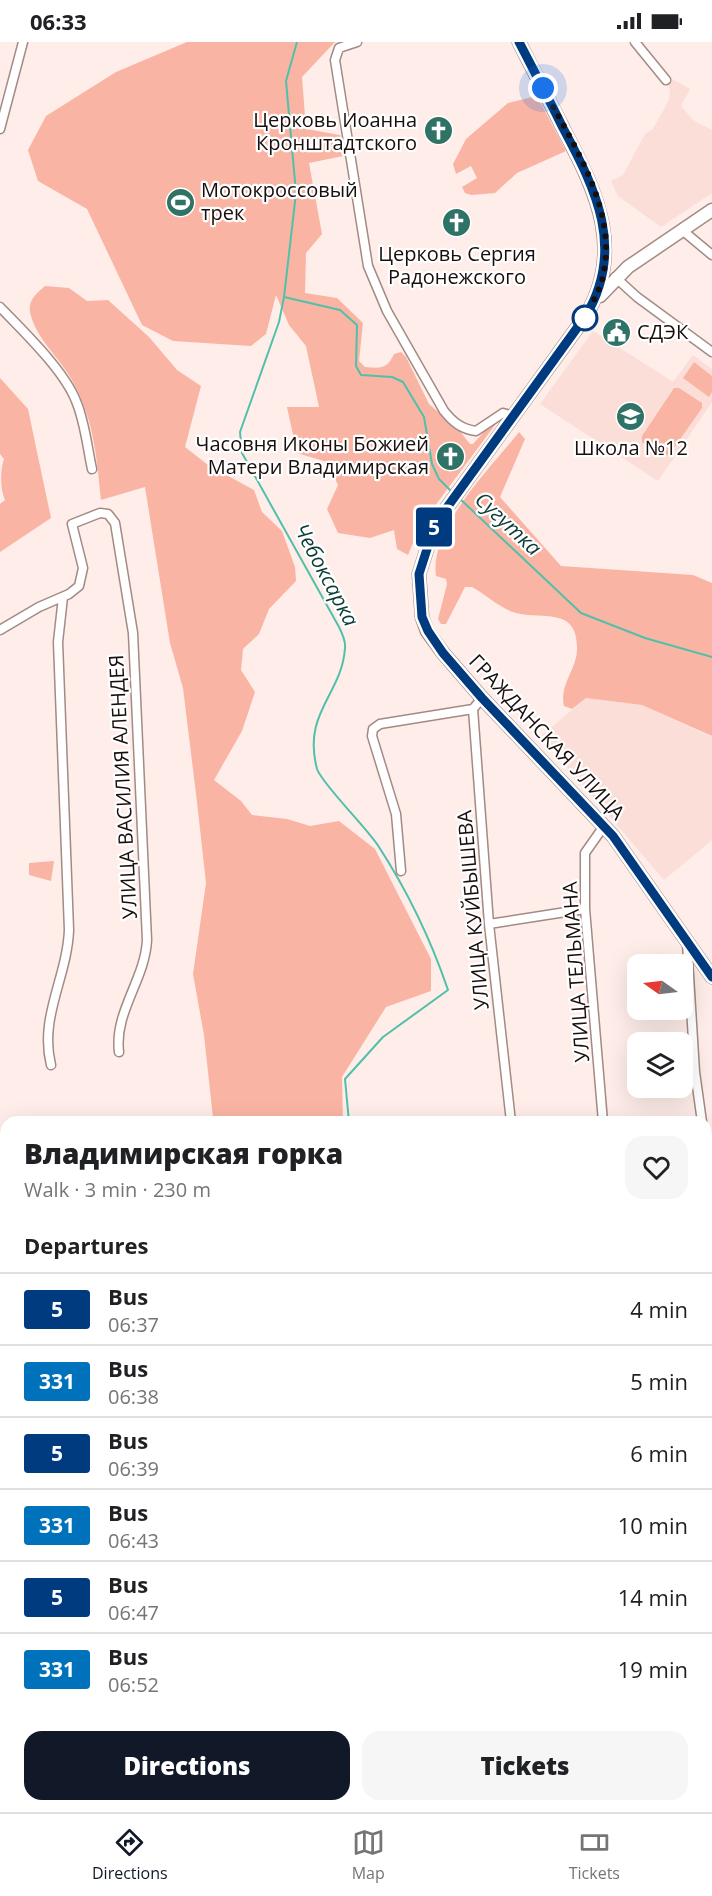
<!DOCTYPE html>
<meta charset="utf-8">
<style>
:root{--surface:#fff;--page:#f6f6f6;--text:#202124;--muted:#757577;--line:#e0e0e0;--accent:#111827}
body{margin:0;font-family:"Open Sans",sans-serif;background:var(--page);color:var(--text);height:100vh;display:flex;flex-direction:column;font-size:22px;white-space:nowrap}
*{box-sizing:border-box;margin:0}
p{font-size:20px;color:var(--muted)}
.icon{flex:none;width:33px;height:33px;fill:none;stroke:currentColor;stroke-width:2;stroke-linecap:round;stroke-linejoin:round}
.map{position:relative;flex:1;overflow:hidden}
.sheet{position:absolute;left:0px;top:1074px;width:712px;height:696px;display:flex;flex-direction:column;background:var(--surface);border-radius:18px 18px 0 0;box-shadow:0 6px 24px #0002}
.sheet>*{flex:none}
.badge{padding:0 12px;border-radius:4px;font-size:21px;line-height:39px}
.needle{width:39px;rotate:284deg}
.fabs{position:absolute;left:627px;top:912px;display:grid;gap:12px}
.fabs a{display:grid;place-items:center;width:66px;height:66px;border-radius:12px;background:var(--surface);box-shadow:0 6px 24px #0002;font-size:30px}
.you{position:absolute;width:30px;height:30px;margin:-15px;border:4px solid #fff;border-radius:50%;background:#1a73e8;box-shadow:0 0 0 9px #1a73e833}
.map>.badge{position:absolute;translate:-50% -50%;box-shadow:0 0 0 3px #fff}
h2{padding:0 24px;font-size:22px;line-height:54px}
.round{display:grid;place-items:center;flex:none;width:63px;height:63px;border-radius:18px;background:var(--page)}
.summary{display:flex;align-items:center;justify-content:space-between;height:102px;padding:0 24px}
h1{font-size:28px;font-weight:800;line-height:45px}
.primary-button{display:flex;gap:12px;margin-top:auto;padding:12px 24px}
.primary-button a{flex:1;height:69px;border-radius:18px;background:var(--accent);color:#fff;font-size:24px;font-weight:800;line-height:69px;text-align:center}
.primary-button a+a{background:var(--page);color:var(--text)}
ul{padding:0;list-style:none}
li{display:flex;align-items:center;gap:18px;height:72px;padding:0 24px;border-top:2px solid var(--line)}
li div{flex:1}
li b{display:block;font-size:22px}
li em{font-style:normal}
li .badge{min-width:66px;font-weight:700;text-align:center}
.status{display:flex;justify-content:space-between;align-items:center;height:42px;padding:0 30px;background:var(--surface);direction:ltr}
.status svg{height:16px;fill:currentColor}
.dock{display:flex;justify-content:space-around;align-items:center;height:84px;border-top:2px solid var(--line);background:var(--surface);font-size:16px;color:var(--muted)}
.dock a{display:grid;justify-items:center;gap:3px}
.dock .current{color:var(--accent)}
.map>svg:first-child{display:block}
.built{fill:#fbded7}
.green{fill:#fab4a3}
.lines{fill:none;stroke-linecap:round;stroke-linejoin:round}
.stream{stroke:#50c0ab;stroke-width:2}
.street-casing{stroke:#a38a84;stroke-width:11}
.secondary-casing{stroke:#a38a84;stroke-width:15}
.street{stroke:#fff;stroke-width:8}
.secondary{stroke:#fff;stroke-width:12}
.line-casing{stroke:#fff;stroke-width:14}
.line{stroke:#003b80;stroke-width:9}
.walk{stroke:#180f0d;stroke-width:6;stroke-dasharray:0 10.8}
.stop-dot{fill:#fff;stroke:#003b80;stroke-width:3}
.labels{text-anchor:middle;stroke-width:4.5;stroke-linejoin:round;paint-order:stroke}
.poi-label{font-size:20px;fill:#180f0d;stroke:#fff;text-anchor:end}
.street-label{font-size:20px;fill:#180f0d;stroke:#fff}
.water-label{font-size:21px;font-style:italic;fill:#093d35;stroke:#fff}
</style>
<div class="status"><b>06:33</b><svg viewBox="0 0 49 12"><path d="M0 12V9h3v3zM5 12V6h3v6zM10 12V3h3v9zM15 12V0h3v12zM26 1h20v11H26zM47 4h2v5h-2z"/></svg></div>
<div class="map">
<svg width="712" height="1770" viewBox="0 0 712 1770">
<rect width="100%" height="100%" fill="#feede9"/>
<path class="built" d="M672 37 690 47 681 64 693 78 712 88V151L661 185 618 154 611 139 623 133 645 92 653 87 669 58 670 48 668 44Z
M593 289 673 340 693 313 712 327V360L658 439 540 362Z
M586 656 642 663 712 695V798L664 838 541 694Z"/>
<path class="green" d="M187 0H335L302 35 306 87 340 93 343 114 309 121 322 192 306 211 305 251 337 256 363 281 359 319 365 325C380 326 387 328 394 312L401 310 406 315 429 362 458 387 470 402H473L492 381 495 383 420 484 408 513 397 507 394 488 370 496 338 491 327 467 338 443 327 420 297 411 287 365H319L306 304 289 283 276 253 266 292 251 304 173 299 142 283 87 167 38 139 28 108 46 74 116 30Z
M537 54 566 109 517 131 495 151 471 153 465 151 462 145 477 136 471 124 456 132 453 122 466 97 508 61Z
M45 244 69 246 87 259 108 258 149 295 177 328 201 344 185 405 208 423 254 448 262 470 282 489 295 525 296 539 269 567 259 592 243 607 241 628 255 650 242 689 214 738 241 759 252 773 287 777 310 784 339 779 375 807 431 917V949L386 965 342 1035 343 1080H210L213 1076 204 993 193 932 206 841 197 760 183 646 170 601 145 445 101 458C96 411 94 375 69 333 56 313 35 294 30 270 28 258 37 251 45 244Z
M694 320 712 334V350L709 355 683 336Z
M0 336 28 367 51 476 0 510V462L5 458C0 447 0 428 4 417L0 412Z
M674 346H679L702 361V366L669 413H662L642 400V394Z
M519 390 525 397 500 455 561 524 693 533 712 541V694L642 663 586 656 572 667 564 664C559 643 577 627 577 607 578 564 542 578 516 571 501 567 485 552 472 545H465L446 582H441L438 577 447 542 446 537 436 534C429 486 491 426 519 390Z
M54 819 51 839 29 833V821Z
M6 1280V1764H540L539 1770H0V1282Z"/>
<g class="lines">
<path class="stream" d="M297 0 286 39 296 151 284 255 279 280 240 390 242 411 339 585C342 591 346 599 345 606 342 653 302 670 317 727 322 742 368 787 379 805 408 850 431 898 448 948L383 995 345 1037 349 1080
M284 255 340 268 357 283 356 324 361 333 392 335 403 340 424 375 432 422 439 437 452 450
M458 455 581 571 645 596 712 615
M563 1764 564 1770"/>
<defs>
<path id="street" d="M357 0 339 6 335 18 368 224 387 269 444 369C453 380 461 387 476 389L503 371 513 374
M635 0 666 38
M0 87 23 0
M682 188 712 213
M615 235 637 255 712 310
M0 265C23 289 64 328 76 359 85 380 87 404 92 427
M0 588 39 565 69 552 79 544 83 526 72 482 100 471 108 472 115 481 133 591 147 898C145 938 114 970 119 1010
M482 656 473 667 489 882 511 1080
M401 829 396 772 372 694 373 687 380 682 473 667
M489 882 585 867
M687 901 695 1030 702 1080
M51 1023C39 975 67 936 69 888L58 600 63 555
M603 1080 585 867V811L604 784
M706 1105 712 1103
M706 1136 712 1218
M706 1475H712
M706 1666H712
M706 1752 707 1770
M438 1770 445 1764"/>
<path id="secondary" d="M519 0C534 30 550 60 565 90 597 151 625 210 585 275L435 482 419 532 422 575 427 589 443 611 482 656 613 794 712 935
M600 254 628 225 712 168"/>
</defs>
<use href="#street" class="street-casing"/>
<use href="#secondary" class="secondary-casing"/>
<use href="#street" class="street"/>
<use href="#secondary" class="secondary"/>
</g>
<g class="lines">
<defs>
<path id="line" d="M519 0C534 29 549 57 563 86 596 148 626 208 585 275L435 482 419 532 422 575 428 589 443 611 482 656 613 794 712 935"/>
</defs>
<use href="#line" class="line-casing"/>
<use href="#line" class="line"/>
<path class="walk" d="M543 46C573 103 620 170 602 238 598 252 591 263 585 276"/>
</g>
<defs>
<symbol id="church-disc" viewBox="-11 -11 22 22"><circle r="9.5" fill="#2f7366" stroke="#fff"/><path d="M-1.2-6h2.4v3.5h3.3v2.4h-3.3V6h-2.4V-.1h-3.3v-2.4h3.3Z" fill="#fff"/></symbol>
<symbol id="stadium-disc" viewBox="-11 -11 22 22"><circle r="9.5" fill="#2f7366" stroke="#fff"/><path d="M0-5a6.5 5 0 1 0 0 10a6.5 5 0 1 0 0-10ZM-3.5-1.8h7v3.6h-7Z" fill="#fff"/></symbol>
<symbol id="civic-disc" viewBox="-11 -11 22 22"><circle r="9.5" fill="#2f7366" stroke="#fff"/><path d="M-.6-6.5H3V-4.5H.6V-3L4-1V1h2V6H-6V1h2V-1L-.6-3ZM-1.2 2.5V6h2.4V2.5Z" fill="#fff"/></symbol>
<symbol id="school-disc" viewBox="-11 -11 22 22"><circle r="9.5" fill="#2f7366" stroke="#fff"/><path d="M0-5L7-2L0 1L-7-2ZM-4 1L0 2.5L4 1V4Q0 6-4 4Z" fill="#fff"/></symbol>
</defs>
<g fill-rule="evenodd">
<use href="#church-disc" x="422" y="72" width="33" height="33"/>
<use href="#stadium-disc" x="164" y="144" width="33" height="33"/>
<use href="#church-disc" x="440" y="164" width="33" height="33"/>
<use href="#civic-disc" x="600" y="274" width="33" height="33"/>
<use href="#school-disc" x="614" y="358" width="33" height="33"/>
<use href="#church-disc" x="434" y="398" width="33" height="33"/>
</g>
<circle class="stop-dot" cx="585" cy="276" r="12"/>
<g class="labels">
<g class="poi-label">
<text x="417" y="85">Церковь Иоанна<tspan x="417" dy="23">Кронштадтского</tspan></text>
<text x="201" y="155" text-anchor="start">Мотокроссовый<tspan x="201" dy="23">трек</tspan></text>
<text x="457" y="219" text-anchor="middle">Церковь Сергия<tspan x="457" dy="23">Радонежского</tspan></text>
<text x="637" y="297" text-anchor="start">СДЭК</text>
<text x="429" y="409">Часовня Иконы Божией<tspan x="429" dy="23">Матери Владимирская</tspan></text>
<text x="631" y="413" text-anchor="middle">Школа №12</text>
</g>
<g class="street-label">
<text transform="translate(547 695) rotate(47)" y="7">ГРАЖДАНСКАЯ УЛИЦА</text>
<text transform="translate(123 745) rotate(-93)" y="7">УЛИЦА ВАСИЛИЯ АЛЕНДЕЯ</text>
<text transform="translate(473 868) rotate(-95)" y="7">УЛИЦА КУЙБЫШЕВА</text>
<text transform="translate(576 930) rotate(-94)" y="7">УЛИЦА ТЕЛЬМАНА</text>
</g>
<g class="water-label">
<text transform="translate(508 482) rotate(43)" y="7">Сугутка</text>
<text transform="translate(326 533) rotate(62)" y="7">Чебоксарка</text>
</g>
</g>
</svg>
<div class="fabs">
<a><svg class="needle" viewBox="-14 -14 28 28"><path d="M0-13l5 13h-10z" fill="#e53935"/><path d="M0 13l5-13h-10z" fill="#757577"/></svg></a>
<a><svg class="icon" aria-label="layers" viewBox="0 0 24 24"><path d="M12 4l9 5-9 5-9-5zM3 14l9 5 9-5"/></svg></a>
</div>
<div class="you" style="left:543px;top:46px"></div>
<b class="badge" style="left:434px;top:485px;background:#003b80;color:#fff">5</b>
<section class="sheet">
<div class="summary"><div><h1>Владимирская горка</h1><p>Walk · 3 min · 230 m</p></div><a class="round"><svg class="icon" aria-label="heart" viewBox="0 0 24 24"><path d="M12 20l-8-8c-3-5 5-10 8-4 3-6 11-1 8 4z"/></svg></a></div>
<h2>Departures</h2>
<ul>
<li><span class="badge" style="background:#003b80;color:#fff">5</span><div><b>Bus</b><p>06:37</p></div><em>4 min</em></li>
<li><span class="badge" style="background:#0072bc;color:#fff">331</span><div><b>Bus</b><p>06:38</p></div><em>5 min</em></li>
<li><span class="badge" style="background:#003b80;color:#fff">5</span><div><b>Bus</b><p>06:39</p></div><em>6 min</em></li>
<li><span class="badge" style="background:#0072bc;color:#fff">331</span><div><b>Bus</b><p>06:43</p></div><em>10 min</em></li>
<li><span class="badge" style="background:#003b80;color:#fff">5</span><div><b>Bus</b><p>06:47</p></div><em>14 min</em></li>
<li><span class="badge" style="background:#0072bc;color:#fff">331</span><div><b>Bus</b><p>06:52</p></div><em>19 min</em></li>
</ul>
<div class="primary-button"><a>Directions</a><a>Tickets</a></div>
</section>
</div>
<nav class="dock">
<a class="current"><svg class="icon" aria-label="directions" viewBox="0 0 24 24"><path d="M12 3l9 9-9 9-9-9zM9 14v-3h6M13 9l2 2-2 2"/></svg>Directions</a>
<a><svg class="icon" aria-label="map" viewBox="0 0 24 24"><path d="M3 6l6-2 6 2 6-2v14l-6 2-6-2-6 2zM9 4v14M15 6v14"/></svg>Map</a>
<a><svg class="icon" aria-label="tickets" viewBox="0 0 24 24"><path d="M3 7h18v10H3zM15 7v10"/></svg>Tickets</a>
</nav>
